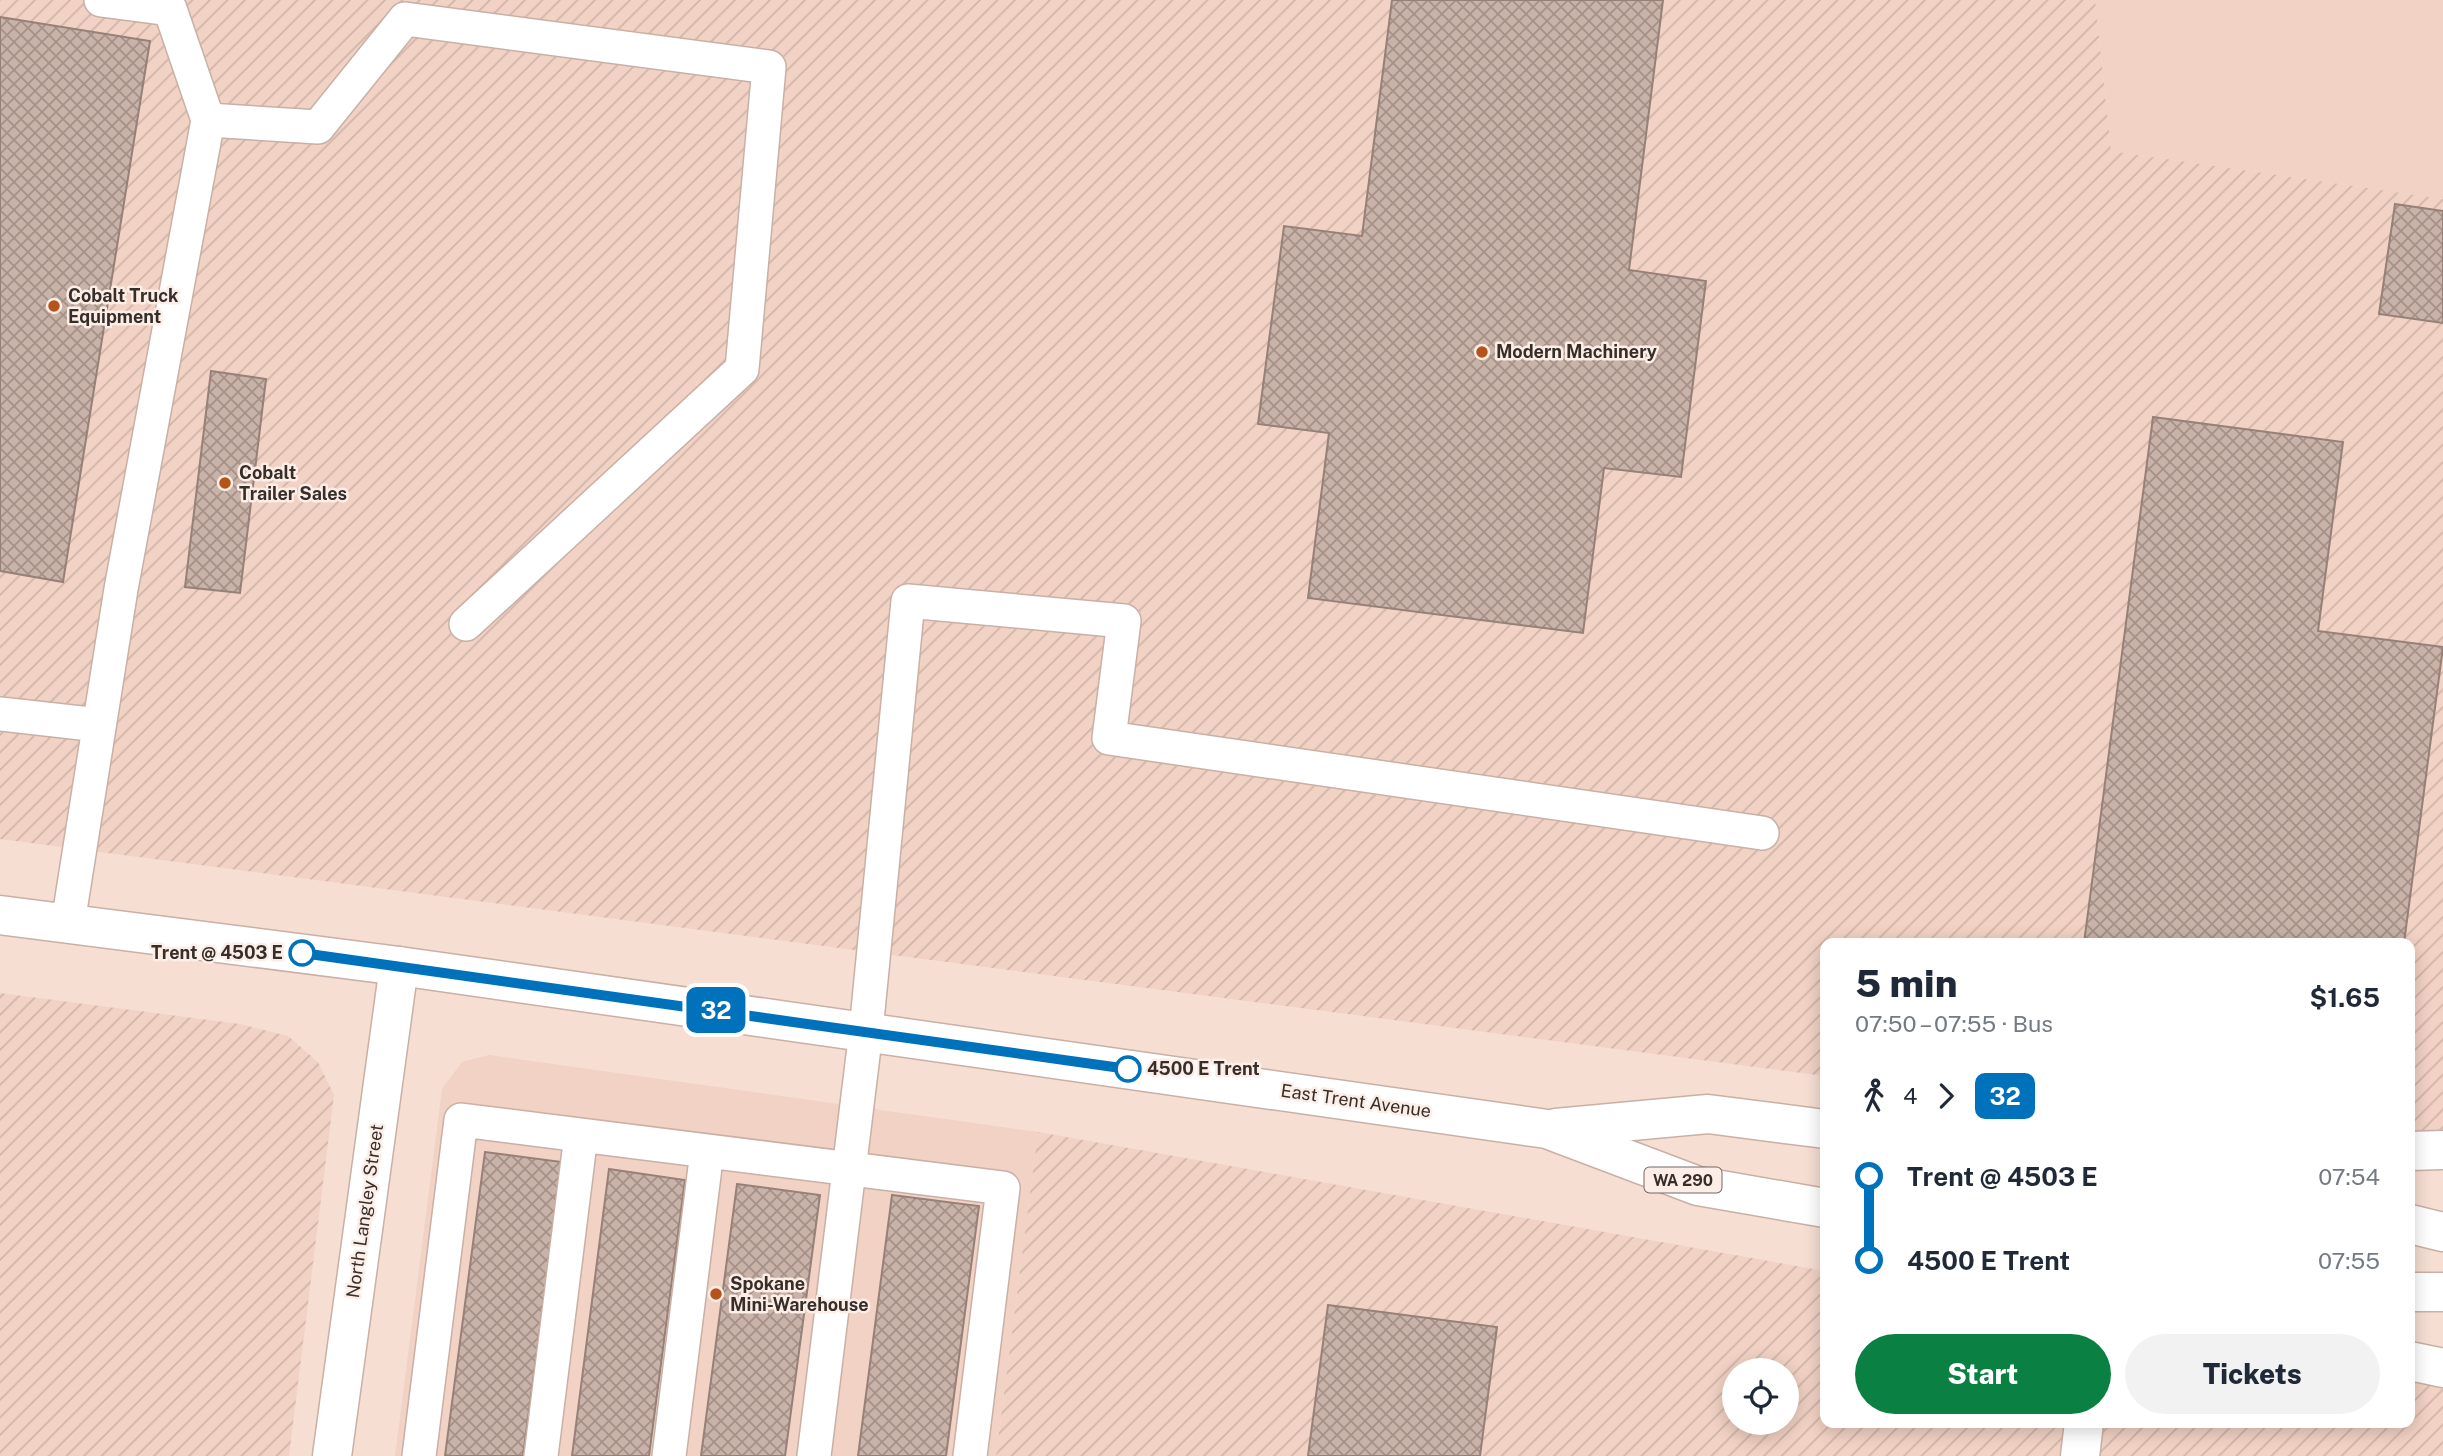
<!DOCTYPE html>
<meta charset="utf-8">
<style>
:root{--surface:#fff;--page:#f2f2f3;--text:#1f2937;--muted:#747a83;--accent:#0b8043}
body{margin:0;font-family:"Public Sans",sans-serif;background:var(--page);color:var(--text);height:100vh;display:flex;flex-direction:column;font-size:26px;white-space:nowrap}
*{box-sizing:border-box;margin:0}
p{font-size:23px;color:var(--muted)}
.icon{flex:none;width:38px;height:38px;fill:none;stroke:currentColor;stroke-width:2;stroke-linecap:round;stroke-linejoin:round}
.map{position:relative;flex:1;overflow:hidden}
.side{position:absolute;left:1820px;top:938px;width:595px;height:490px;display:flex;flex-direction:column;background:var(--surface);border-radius:14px;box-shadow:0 4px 18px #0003}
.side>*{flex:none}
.badge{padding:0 14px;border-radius:10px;font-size:24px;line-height:46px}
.tools{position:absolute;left:1722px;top:1358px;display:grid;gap:14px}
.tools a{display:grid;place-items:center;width:77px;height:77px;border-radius:50%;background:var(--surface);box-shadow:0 4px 18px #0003;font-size:35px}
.map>.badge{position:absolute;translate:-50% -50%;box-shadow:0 0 0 4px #fff}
.legs{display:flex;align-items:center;gap:10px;height:77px;padding:0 35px;font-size:23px}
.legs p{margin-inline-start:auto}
.head{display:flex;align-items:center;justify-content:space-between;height:119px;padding:0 35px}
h1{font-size:38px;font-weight:800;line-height:52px}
.button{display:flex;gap:14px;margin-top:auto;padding:14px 35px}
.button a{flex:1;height:80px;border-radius:42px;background:var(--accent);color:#fff;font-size:28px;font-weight:800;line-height:80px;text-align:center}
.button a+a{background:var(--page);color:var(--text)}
ul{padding:0 35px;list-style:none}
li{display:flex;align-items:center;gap:24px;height:84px;font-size:26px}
li i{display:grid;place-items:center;width:10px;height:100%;margin:0 9px;background:currentColor}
li i::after{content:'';width:18px;height:18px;margin:-9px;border:5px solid;border-radius:50%;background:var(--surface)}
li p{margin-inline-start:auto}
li:first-child i{background:linear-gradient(#0000 50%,currentColor 0)}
li:last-child i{background:linear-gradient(currentColor 50%,#0000 0)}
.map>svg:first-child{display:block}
.built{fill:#f2d2c4}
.industrial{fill:url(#industrial-furrows);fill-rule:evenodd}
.building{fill:url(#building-cross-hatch);stroke:#968077;stroke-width:2}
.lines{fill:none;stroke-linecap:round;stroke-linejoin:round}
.service-casing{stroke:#c8b0a6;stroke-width:36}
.minor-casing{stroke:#c8b0a6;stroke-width:41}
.primary-casing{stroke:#c8b0a6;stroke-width:41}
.service{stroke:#fff;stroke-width:33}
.minor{stroke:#fff;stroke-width:38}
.primary{stroke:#fff;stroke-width:38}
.line-1-casing{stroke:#fff;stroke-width:16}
.line-1{stroke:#0072bc;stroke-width:10}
.poi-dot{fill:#b6531a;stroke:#fceee7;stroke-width:2.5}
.stop-1-dot{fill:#fff;stroke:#0072bc;stroke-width:3.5}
.labels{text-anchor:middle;stroke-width:5;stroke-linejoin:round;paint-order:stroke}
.shield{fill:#fceee7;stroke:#726863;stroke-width:2}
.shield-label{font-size:16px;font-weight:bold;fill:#372e2a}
.poi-label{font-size:18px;font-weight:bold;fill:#372e2a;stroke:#fceee7;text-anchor:start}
.stop-label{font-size:18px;font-weight:bold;fill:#372e2a;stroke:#fceee7;text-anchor:end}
.street-label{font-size:18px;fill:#372e2a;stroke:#fceee7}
</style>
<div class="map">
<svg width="2443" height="1456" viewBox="0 0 2443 1456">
<defs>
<pattern id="industrial-furrows" width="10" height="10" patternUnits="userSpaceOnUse" patternTransform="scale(1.75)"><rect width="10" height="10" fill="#f2d2c4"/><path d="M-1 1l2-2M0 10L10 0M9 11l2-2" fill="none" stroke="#d0b5a9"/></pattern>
<pattern id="building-cross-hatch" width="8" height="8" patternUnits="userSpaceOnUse" patternTransform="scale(1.75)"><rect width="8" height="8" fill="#c9b2a7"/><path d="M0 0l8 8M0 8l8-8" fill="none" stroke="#a49188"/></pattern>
</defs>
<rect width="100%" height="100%" fill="#f6ded3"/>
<path class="built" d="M2095 0H2443V199L2111 151Z
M489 1055 1038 1132 996 1456H395L442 1089 462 1062Z"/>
<path class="industrial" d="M0 0H2095L2111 151 2443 199V1131L2410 1130V943H1825V1076L0 839Z
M0 993 240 1024 288 1036 318 1062 334 1095 289 1456H0Z
M1038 1132 1825 1271V1423H2410V1376L2443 1386V1456H996ZM1734 1370H1787V1423H1734Z"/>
<path class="building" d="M1392 0H1663L1629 270 1706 281 1681 477 1604 468 1583 633 1308 598 1329 433 1258 424 1284 226 1362 236Z
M0 17 150 41 63 582 0 571Z
M2395 204 2443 211V323L2379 314Z
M211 371 266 379 240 593 185 587Z
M2153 417 2343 442 2318 631 2443 647 2404 943H2084Z
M485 1152 562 1162 523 1456H445Z
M609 1169 685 1180 649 1456H572Z
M737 1184 820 1195 785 1456H701Z
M892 1195 979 1206 946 1456H858Z
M1328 1305 1497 1327 1480 1456H1308Z"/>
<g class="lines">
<defs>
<path id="service" d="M208 120 318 127 405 19 769 67 742 369 466 624
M0 714 99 725
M68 923 121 589 208 120 170 9 101 0
M419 1456 461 1120 1003 1188 970 1456
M541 1456 581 1135
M669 1456 707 1151
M814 1456 866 1031 908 601 1124 621 1109 738 1762 833"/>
<path id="minor" d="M332 1456 399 966
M2080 1456 2084 1423"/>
<path id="primary" d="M0 915 399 966 1547 1129 1698 1186 1825 1208
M1556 1128 1708 1114 1825 1129
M2410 1151 2443 1150
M2410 1224 2443 1232
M2410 1292H2443
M2410 1361 2443 1368"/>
</defs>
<use href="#service" class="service-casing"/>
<use href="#minor" class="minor-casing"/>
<use href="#primary" class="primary-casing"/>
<use href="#service" class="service"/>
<use href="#minor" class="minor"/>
<use href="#primary" class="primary"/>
</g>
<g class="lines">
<defs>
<path id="line-1" d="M302 953 1128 1069"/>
</defs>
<use href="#line-1" class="line-1-casing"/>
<use href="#line-1" class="line-1"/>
</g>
<g class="poi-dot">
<circle cx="54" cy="306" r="7"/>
<circle cx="1482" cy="352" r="7"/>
<circle cx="225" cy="483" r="7"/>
<circle cx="716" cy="1294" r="7"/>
</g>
<g class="stop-1-dot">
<circle cx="302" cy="953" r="12"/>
<circle cx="1128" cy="1069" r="12"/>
</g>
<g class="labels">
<rect class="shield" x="1644.5" y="1167.5" width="77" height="25" rx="5"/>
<g class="shield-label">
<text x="1683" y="1186">WA 290</text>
</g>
<g class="poi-label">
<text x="68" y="302">Cobalt Truck<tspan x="68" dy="21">Equipment</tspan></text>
<text x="1496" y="358">Modern Machinery</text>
<text x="239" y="479">Cobalt<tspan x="239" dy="21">Trailer Sales</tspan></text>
<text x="730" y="1290">Spokane<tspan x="730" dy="21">Mini-Warehouse</tspan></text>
</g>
<g class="stop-label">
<text x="283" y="959">Trent @ 4503 E</text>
<text x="1147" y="1075" text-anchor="start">4500 E Trent</text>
</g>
<g class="street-label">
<text transform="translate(1356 1101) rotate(8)" y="6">East Trent Avenue</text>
<text transform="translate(365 1211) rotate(-82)" y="6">North Langley Street</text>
</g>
</g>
</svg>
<div class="tools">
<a><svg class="icon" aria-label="locate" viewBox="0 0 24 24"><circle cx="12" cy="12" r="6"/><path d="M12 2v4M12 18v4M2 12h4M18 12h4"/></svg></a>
</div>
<b class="badge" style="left:716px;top:1010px;background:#0072bc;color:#fff">32</b>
<section class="side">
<div class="head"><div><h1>5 min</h1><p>07:50 – 07:55 · Bus</p></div><b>$1.65</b></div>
<div class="legs"><svg class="icon" aria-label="walk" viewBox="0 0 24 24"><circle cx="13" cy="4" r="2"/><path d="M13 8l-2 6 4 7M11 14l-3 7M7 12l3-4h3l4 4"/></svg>4<svg class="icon" aria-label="forward" viewBox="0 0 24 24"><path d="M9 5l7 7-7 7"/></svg><b class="badge" style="background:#0072bc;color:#fff">32</b></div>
<ul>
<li><i style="color:#0072bc"></i><b>Trent @ 4503 E</b><p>07:54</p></li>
<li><i style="color:#0072bc"></i><b>4500 E Trent</b><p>07:55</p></li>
</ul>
<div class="button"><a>Start</a><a>Tickets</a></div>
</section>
</div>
